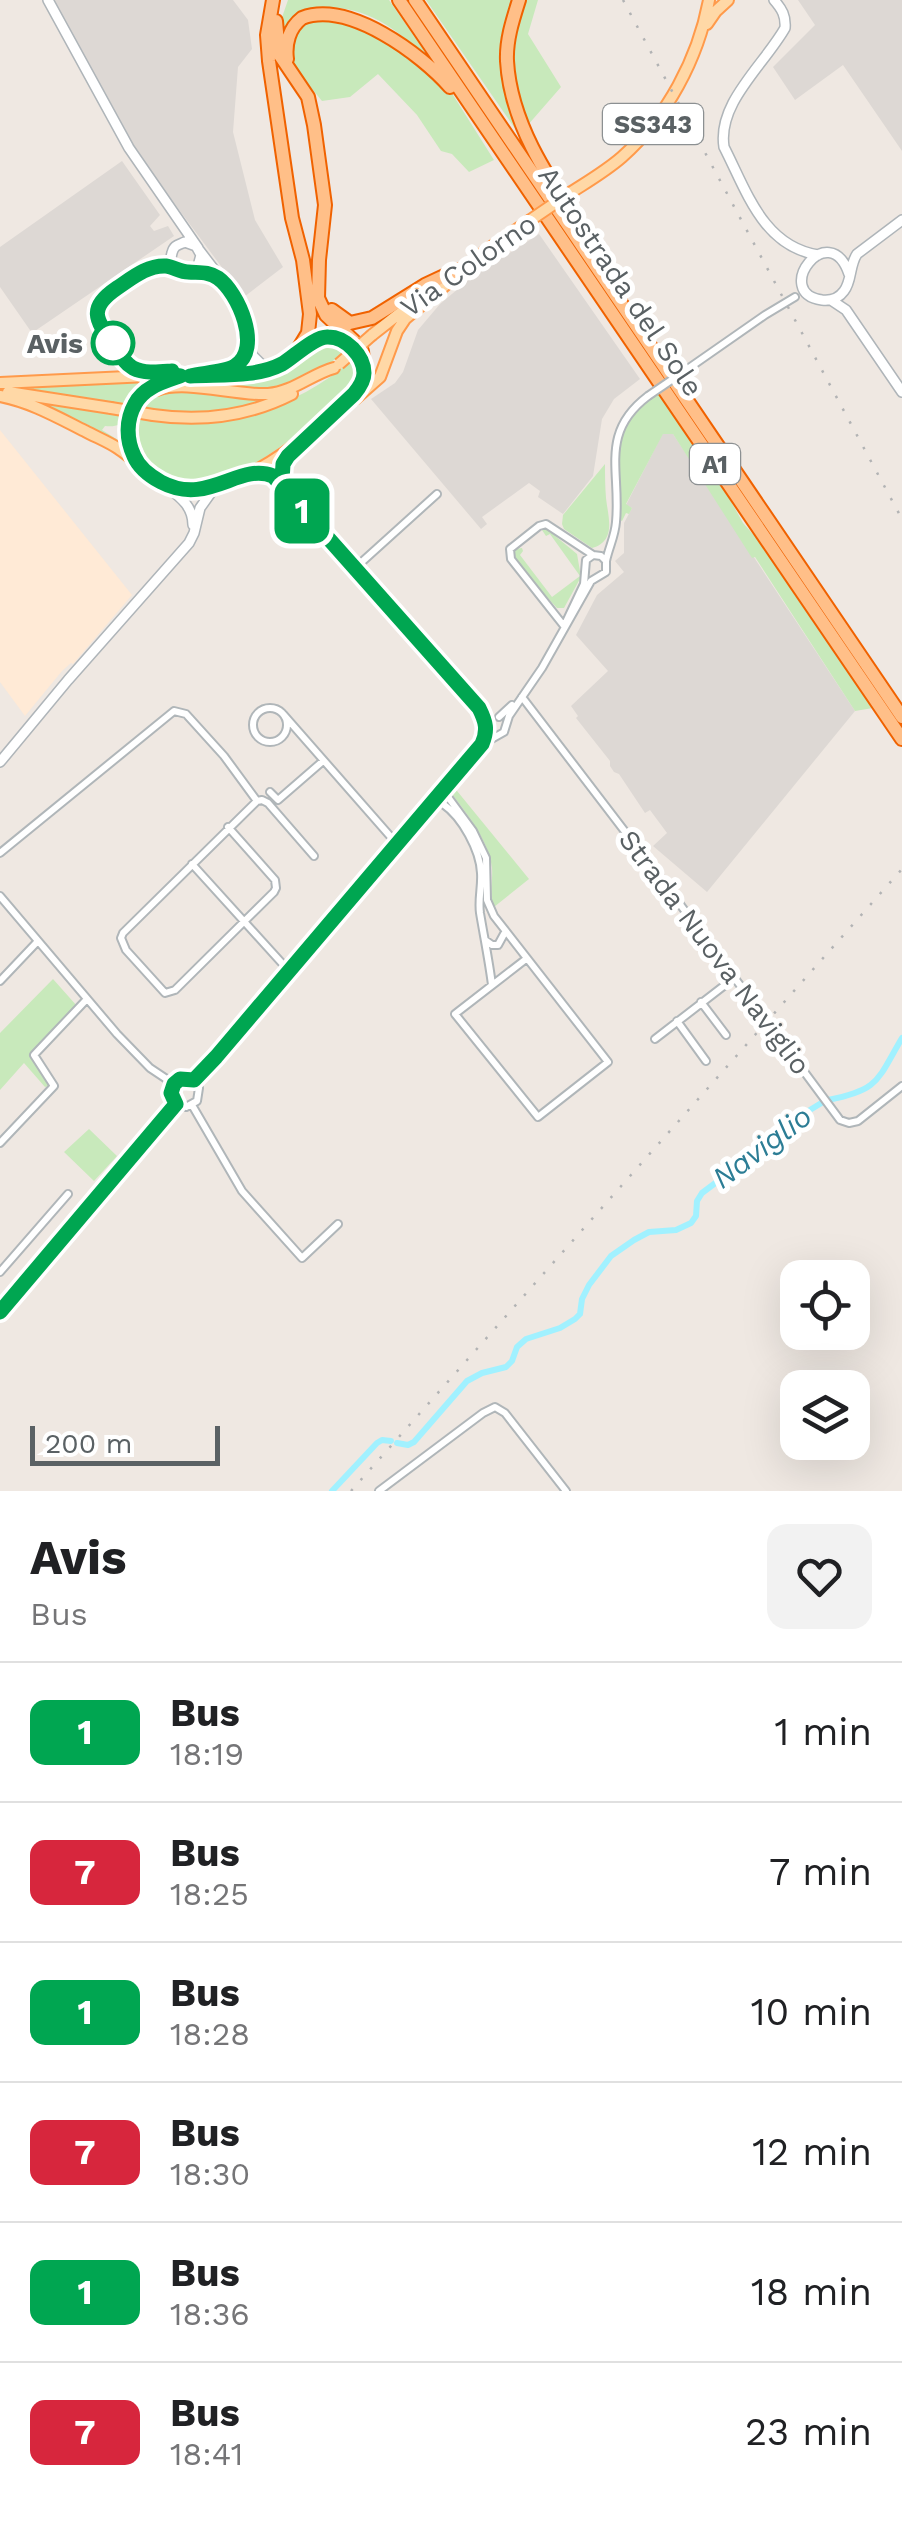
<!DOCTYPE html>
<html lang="it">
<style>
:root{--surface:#fff;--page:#f2f2f2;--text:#202124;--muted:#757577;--line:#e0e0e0}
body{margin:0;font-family:"Work Sans",sans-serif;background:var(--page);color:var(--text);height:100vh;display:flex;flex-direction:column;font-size:38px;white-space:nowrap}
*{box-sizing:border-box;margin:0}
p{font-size:32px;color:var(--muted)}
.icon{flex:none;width:55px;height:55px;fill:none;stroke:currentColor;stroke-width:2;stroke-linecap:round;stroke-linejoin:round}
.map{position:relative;height:1491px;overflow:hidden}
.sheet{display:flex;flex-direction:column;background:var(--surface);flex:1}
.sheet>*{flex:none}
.badge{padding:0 20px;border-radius:15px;font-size:35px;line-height:65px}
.tools{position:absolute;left:780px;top:1260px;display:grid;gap:20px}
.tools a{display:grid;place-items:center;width:90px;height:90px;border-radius:20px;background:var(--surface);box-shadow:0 10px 40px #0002;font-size:50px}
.scale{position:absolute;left:30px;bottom:25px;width:190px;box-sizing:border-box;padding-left:10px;border:5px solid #5a6164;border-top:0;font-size:28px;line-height:35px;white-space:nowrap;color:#5a6164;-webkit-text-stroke:8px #fff;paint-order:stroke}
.map>.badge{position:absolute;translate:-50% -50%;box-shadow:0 0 0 5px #fff}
.round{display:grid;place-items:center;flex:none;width:105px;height:105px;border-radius:20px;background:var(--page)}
.summary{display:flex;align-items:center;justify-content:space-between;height:170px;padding:0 30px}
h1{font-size:48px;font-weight:700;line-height:75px}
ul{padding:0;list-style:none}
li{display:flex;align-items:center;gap:30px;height:140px;padding:0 30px;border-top:2px solid var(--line)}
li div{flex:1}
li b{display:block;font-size:38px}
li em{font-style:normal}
li .badge{min-width:110px;font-weight:700;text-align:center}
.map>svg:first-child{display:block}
.commercial{fill:#ffead6}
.industrial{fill:#ddd8d4}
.green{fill:#c8e9bb}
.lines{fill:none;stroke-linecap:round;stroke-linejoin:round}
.canal{stroke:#a1f1ff;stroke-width:6}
.street-casing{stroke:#b0b6b9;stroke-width:10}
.secondary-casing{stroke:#afb5b9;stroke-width:12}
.primary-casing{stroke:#ff9a4b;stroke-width:14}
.highway-casing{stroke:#f06200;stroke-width:16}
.street{stroke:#fff;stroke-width:6}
.secondary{stroke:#fff;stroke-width:9}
.primary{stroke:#ffd8a6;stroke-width:10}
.highway{stroke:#ffbf88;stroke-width:12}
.rail{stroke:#b2b3b4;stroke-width:2.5;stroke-dasharray:2.5 12;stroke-linecap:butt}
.street-bridge-casing{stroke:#b0b6b9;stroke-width:10;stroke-linecap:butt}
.primary-bridge-casing{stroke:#ff9a4b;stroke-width:14;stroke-linecap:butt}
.street-bridge{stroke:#fff;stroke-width:6}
.primary-bridge{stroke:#ffd8a6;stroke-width:10}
.line-casing{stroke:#fff;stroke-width:22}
.line{stroke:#00a651;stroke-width:15}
.stop-dot{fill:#fff;stroke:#00a651;stroke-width:5}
.labels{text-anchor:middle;stroke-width:10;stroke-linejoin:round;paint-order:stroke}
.shield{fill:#fff;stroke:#8c9092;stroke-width:2.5}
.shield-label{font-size:25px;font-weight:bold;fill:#5a6164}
.street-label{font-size:28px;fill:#5a6164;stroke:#fff}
.stop-label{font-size:28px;font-weight:bold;fill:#5a6164;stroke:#fff;text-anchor:end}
.water-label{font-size:30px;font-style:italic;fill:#2c7d95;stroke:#fff}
</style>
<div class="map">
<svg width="902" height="1491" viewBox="0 0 902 1491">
<rect width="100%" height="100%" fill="#efe8e2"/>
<path class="commercial" d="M0 430 132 595 73 664 71 663 62 671 25 716 0 682Z"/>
<path class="industrial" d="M53 0H233L248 20 252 49 238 67 233 132 255 220 283 267 244 297 136 152Z
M798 0H902V151L843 65 795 100 773 67 815 25Z
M122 161 160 215 150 226 154 231 168 226 174 236 32 333 0 287V247Z
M539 234 640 379 614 399 602 419 593 476 563 514 538 497 540 491 529 483 482 517 487 524 481 529 371 399 395 383 403 372 418 330 440 304 471 278Z
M663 433 673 434 855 711 707 892 653 846 667 833 650 810 645 813 619 774 614 772 610 766V761L576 718 578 716 571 706 608 671 576 635 597 595 624 572 615 561 624 553V523L632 508 626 505Z"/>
<path class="green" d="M288 0H389L434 65C407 38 379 13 340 8 331 7 317 6 309 11 299 17 290 32 282 40L279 26Z
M426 0H516L504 42 534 156Z
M523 0H538L528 34 561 87 527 126 510 63Z
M339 14 414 54 453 95 494 160 469 172 452 154 441 151 417 115 378 74 350 97 322 101 290 62 292 37 302 23Z
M330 340 346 350C285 404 248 389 173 382 204 378 238 383 268 374 293 368 307 347 330 340Z
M353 359C356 367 357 374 353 382 345 396 327 409 314 420 278 451 198 514 152 468 138 455 134 437 138 419 215 431 293 412 353 359Z
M151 380 138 393 130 406 12 387Z
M171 389 268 398 269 399C225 413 184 415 140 408L153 395Z
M659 393 723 487 743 523 759 541 873 708 855 711 755 557 752 558 673 434H663L626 504 632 508 629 514 626 513 622 521 620 520C619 484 610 442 634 412 640 404 650 399 659 393Z
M34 401 126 417C122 426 114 427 105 426L102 430 123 443Z
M605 464C605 475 605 486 606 498 608 517 617 541 592 548L564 529 562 524 563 515Z
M542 530H548L577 554 581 577 564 608H557L514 562 512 554 515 549 522 548 523 551 520 555 552 597 580 576 550 534 546 536Z
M453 786 529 879 494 907C489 894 493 881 492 868 489 840 465 812 449 790Z
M53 979 77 1006 31 1055 51 1085 45 1087 24 1063 0 1090V1033Z
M89 1129 117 1156 94 1181 64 1152Z"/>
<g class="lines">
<path class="canal" d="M828 1100C880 1090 877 1080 902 1038
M397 1443 408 1445 414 1442 467 1381 482 1373 506 1367 512 1361 517 1347 526 1339 560 1328 575 1319 580 1314 582 1299 589 1285 611 1256 634 1240 649 1232 676 1230 691 1223 696 1216 697 1201 702 1193 738 1166 764 1138 823 1102
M332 1491 377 1443 382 1440 391 1441"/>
<defs>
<path id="street" d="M689 368 765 315 795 297
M253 472 273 476 479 708 487 731 494 736
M286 488C278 472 283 463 293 450
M606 561C609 547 615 536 616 522 621 471 599 433 648 396
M354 569 437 494
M564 626 511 559 510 549 539 526 546 524 593 555
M522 697 662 880 840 1120 849 1123 858 1121 902 1086
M253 725a17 17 0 1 1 34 0a17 17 0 1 1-34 0Z
M283 714 397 844
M499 717 512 705
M447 786 448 797 473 831 486 858 487 900 494 916 608 1062 538 1117 455 1014 526 959
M270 792 278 800 323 761
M432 804H443C462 817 480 850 481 873 482 887 478 899 480 913 484 937 489 961 492 985
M228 827 275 880 276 888 274 892 175 990 165 993 126 950 121 938 123 933 257 801
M0 853 174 711 186 714 224 756 257 801 262 800 268 803 314 856
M192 864 289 971
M0 896 117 1034 150 1068 174 1084
M485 940 492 945H498L504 934
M0 981 38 941
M701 1002 726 1035
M677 1021 706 1061
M655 1039 734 978
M176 1104 171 1093C173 1081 183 1075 194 1080L216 1057 481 745 504 732 509 716 542 668 591 581 606 572V561L601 556 593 555 586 560 584 584 565 624
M176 1104 186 1107 197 1101 199 1088 194 1080
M192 1105 242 1191 302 1258 338 1224
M0 1143 54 1086 34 1055 87 999
M0 1272 68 1194
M0 1311 176 1104
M379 1491 483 1413 495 1407 505 1413 566 1491"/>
<path id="secondary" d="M48 0 129 148 198 248
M774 0C782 9 786 16 785 28 764 65 717 103 724 147 747 192 763 246 818 255
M199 250 235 297 241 309 252 355 263 366 271 367
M188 272 198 266 201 255 196 246 185 242C178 245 174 245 172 253 166 274 191 271 203 272 212 273 212 274 219 279
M849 274C829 216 771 293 822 300 831 301 839 298 844 291 852 281 849 266 857 254L902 220
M831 300 846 310 902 392
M224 369C239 368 243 357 248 345
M166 486C180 497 193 506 193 525
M0 762 68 680 189 543 194 533 200 508 215 487"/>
<path id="primary" d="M707 24 716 11 728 0
M570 193C587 182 606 171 622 157 667 117 698 59 709 0
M484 252 529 221
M372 335 437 284
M0 383 169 375
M157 390C186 379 235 396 268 394 293 392 312 374 334 368
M8 392 111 408
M0 396C31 402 57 417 85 431 96 437 109 442 119 449 138 461 152 482 175 488 221 500 280 458 313 431 332 416 365 392 363 367
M355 399 380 377 397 331 405 319 490 248
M133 407C144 388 161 383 180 376L265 370 282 364 323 337 334 338 350 347
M153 415C201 422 249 416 292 394
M130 417 128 437 136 460"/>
<path id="highway" d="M273 0 267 35 269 61 292 218 303 260 310 314 308 333 294 356
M399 0 902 739
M415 0 902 717
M519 0C513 19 506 40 507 61 511 132 559 193 596 250
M276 21 279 54 308 97 314 125 325 205 319 260 318 298 326 315 355 342
M287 59C285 44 289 28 302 18 349 0 422 55 450 87
M332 310 350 323 372 318 425 285 457 270
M362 351 364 370"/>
</defs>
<use href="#street" class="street-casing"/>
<use href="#secondary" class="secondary-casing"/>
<use href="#primary" class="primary-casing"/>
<use href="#highway" class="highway-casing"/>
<use href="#street" class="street"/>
<use href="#secondary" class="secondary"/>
<use href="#primary" class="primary"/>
<use href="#highway" class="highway"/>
<path class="rail" d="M623 0 902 519
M351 1491 902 869"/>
<defs>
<path id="street-bridge" d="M648 396 689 368"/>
<path id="primary-bridge" d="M529 221 570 193
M339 364 372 335
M111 408 153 415"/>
</defs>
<use href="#street-bridge" class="street-bridge-casing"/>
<use href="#primary-bridge" class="primary-bridge-casing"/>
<use href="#street-bridge" class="street-bridge"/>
<use href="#primary-bridge" class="primary-bridge"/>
</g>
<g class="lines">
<defs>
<path id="line" d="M0 1312 176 1104 171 1093 174 1084 180 1079 194 1080 216 1057 482 744C488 730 486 722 479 708L273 476C239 462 208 507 161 482 150 476 139 468 134 456 126 439 126 420 135 404 144 387 163 382 180 376L174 375 172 371C159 372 145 374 133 368 124 363 119 353 113 344 95 319 88 308 117 288 132 278 147 265 166 266 174 267 180 272 188 272 199 273 208 271 218 278 238 292 263 349 235 366 226 372 202 373 190 376 219 374 255 378 282 364 294 357 315 336 328 337 346 337 364 356 364 373 364 381 359 388 354 394L288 456 283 464 282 481"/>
</defs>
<use href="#line" class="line-casing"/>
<use href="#line" class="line"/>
</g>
<circle class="stop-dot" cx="113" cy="343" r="20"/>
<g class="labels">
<g class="shield">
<rect x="603" y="104" width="100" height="40" rx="8"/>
<rect x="690" y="444" width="50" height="40" rx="8"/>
</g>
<g class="shield-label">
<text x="653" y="133">SS343</text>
<text x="715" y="473">A1</text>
</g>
<g class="street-label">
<text transform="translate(468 265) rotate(-35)" y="10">Via Colorno</text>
<text transform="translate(621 281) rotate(56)" y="10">Autostrada del Sole</text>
<text transform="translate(715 952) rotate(53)" y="10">Strada Nuova Naviglio</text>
</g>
<g class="stop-label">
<text x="83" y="353">Avis</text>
</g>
<g class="water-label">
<text transform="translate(762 1147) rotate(-37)" y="10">Naviglio</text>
</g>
</g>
</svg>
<div class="tools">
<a><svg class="icon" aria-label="locate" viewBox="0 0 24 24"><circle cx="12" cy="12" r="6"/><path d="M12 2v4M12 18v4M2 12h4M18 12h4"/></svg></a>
<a><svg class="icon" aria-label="layers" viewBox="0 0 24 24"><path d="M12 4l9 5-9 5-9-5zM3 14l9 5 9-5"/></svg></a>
</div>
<div class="scale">200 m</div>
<b class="badge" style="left:302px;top:511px;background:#00a651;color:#fff">1</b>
</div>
<section class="sheet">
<div class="summary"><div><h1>Avis</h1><p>Bus</p></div><a class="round"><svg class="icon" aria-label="heart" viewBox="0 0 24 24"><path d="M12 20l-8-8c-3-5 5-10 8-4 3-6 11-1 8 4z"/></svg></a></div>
<ul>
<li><span class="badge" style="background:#00a651;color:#fff">1</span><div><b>Bus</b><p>18:19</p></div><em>1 min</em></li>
<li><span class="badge" style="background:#d7263d;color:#fff">7</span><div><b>Bus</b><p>18:25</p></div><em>7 min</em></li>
<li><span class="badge" style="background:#00a651;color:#fff">1</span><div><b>Bus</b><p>18:28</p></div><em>10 min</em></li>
<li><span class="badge" style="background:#d7263d;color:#fff">7</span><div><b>Bus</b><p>18:30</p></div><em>12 min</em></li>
<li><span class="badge" style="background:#00a651;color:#fff">1</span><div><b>Bus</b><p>18:36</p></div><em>18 min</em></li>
<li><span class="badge" style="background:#d7263d;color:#fff">7</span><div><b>Bus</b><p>18:41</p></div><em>23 min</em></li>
</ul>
</section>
